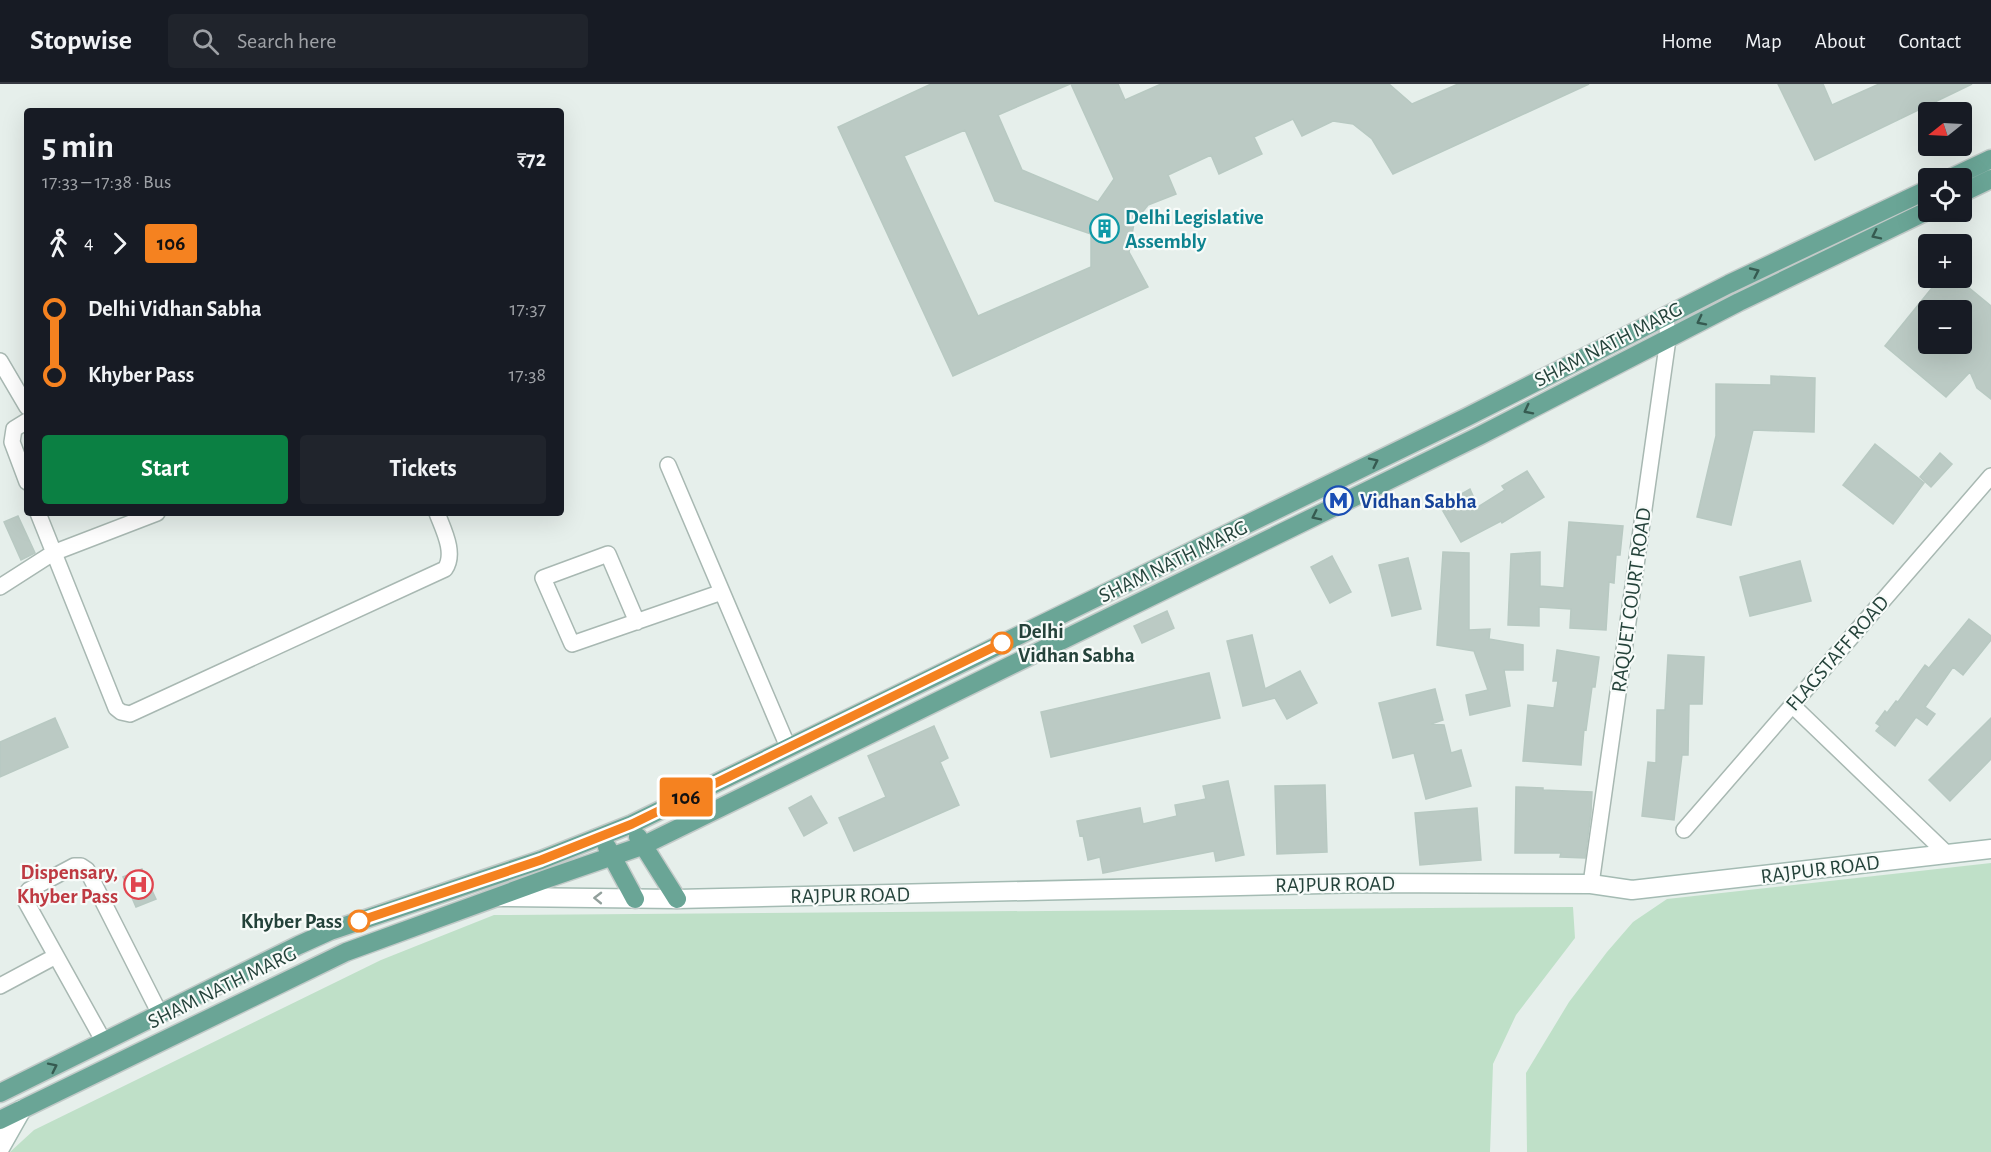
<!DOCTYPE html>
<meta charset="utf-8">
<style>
:root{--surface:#171b24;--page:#20242c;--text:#f1f3f6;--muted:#9ea1a6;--line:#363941;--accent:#0b8043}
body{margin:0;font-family:"Alegreya Sans",sans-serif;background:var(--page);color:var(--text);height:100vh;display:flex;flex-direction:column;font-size:22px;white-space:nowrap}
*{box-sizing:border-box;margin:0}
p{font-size:20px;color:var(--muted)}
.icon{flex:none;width:33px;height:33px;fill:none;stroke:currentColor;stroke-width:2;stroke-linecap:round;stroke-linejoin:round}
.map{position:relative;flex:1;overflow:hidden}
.side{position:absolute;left:24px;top:24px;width:540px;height:408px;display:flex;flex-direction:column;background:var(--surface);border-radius:6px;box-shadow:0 6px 24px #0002}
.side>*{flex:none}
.badge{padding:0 12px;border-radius:4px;font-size:21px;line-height:39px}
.needle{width:39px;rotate:252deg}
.controls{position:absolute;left:1918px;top:18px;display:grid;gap:12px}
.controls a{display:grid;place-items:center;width:54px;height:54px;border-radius:6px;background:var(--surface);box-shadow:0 6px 24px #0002;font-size:30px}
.map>.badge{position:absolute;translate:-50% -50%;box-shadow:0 0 0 3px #fff}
.legs{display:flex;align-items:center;gap:9px;height:66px;padding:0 18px;font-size:20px}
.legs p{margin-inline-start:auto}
.headline{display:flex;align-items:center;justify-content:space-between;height:102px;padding:0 18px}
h1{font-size:33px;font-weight:600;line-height:45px}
.primary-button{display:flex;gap:12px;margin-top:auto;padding:12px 18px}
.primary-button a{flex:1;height:69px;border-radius:6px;background:var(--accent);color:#fff;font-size:24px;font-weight:600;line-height:69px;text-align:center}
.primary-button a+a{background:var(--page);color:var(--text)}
ul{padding:0 18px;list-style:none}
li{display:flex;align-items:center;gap:21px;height:66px;font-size:22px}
li i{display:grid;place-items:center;width:9px;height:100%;margin:0 8px;background:currentColor}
li i::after{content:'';width:15px;height:15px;margin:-8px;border:4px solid;border-radius:50%;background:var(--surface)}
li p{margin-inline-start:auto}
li:first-child i{background:linear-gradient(#0000 50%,currentColor 0)}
li:last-child i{background:linear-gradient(currentColor 50%,#0000 0)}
header{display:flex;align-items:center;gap:36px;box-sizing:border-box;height:84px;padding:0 30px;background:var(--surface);border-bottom:2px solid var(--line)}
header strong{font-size:28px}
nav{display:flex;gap:33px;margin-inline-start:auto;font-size:21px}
.search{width:420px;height:54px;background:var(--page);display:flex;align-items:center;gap:15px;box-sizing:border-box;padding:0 21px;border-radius:6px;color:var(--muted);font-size:22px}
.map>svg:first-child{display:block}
.green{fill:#bfe0c8}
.building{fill:#bbcac4;stroke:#b8c9c2;stroke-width:1.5;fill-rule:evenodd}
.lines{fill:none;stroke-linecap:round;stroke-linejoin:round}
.street-casing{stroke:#a8b8b2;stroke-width:18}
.secondary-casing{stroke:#a4bbb3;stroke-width:21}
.primary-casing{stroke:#c2cac8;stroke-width:21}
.street{stroke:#fff;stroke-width:15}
.secondary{stroke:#fff;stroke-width:18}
.primary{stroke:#6aa596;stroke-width:18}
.oneway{stroke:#365b51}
.oneway2{stroke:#92a09c}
.line-1-casing{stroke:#fff;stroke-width:14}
.line-1{stroke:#f58220;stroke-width:9}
.stop-1-dot{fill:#fff;stroke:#f58220;stroke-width:3}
.labels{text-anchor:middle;stroke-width:4.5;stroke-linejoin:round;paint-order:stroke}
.culture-label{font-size:21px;font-weight:bold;fill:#0d838f;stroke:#f7fbf9;text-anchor:start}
.street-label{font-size:21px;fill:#24423a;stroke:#f7fbf9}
.transit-label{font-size:21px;font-weight:bold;fill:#164399;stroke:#f7fbf9;text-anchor:start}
.stop-label{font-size:21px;font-weight:bold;fill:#24423a;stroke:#f7fbf9;text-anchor:start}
.health-label{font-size:21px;font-weight:bold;fill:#be3a42;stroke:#f7fbf9;text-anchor:end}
</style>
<header>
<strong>Stopwise</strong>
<div class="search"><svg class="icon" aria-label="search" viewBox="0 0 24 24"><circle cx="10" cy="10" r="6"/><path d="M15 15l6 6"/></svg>Search here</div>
<nav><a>Home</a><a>Map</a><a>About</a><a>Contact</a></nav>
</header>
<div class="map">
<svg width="1991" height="1068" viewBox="0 0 1991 1068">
<rect width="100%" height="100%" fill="#e6efeb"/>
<path class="green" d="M1991 779V1068H1527L1526 989 1569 918 1607 868 1633 838 1667 815Z
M1573 823 1575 854 1516 931 1493 980 1490 1068H10L34 1046 381 876 494 831Z"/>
<path class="building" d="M931 0H1070L998 31 1022 86 1098 118 1114 95 1071 0H1118L1125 16 1161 0H1389L1412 20 1458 0H1589L1393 90 1372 55 1353 40 1333 37 1302 52 1293 35 1254 53 1262 70 1219 90 1211 71 1168 91 1176 110 1148 121 1134 139 1129 168 1148 203 953 292 838 43ZM965 46 995 117 1091 150V183L978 232 904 72Z
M1778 0H1823L1832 21 1879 0H1972L1815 76Z
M1940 194H1957L1991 222V315L1977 304 1970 288 1946 313 1885 262ZM1929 226H1962V260H1929Z
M1771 292 1815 294 1814 348 1753 346 1731 441 1697 433 1716 352V300L1771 301Z
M1875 360 1924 399 1893 440 1843 401Z
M1940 369 1952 380 1931 403 1920 393Z
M1527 387 1544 413 1502 439 1501 437 1461 458 1440 422 1470 405 1478 423 1505 406 1502 402Z
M18 432 35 469 21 476 4 438Z
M1569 438 1623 442 1620 471H1616L1614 499 1609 498 1606 546 1570 544 1571 525 1539 523V542L1508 541 1511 470 1540 468V502L1564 504Z
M1443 468 1469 469V546L1490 545 1489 555 1523 561V586H1504L1510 622 1470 631 1466 611 1488 606 1474 567 1437 561Z
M1332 472 1351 508 1330 519 1311 483Z
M1408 474 1421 525 1392 532 1379 481Z
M1800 477 1811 517 1750 532 1740 493Z
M1167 527 1174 544 1142 559 1134 542Z
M1969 535 1991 552V556L1963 591 1953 583 1925 623 1935 630 1927 641 1916 633 1895 662 1876 647 1880 642 1876 639 1885 627 1887 629 1896 617 1898 618 1925 581 1929 584Z
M1252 551 1265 605 1300 587 1317 619 1287 635 1275 614 1243 622 1227 557Z
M1557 566 1599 573 1595 603H1592L1586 646 1584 645 1581 681 1523 677 1528 621 1554 624 1558 597H1553Z
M1668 571 1704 573 1702 620H1689L1688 671H1682L1674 736 1642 732 1648 678 1656 679 1657 626H1665Z
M1209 589 1220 634 1051 673 1041 628Z
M1435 605 1443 636 1431 640 1444 641 1451 669 1461 666 1471 702 1426 715 1414 669 1393 674 1379 619Z
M55 634 68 663 0 693V658Z
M1991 634V675L1950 717 1929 696Z
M934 642 948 674 940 678 959 721 854 767 839 734 886 713 868 672Z
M1228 697 1244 771 1216 777 1214 767 1103 789 1100 773 1088 776 1083 751 1080 752 1077 737 1140 724 1143 740 1177 732 1175 721 1206 715 1203 702Z
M1325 701 1327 768 1277 770 1275 702Z
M1516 703 1543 704V706L1592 708 1591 729 1585 774 1560 773 1561 769H1515Z
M811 712 827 739 804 752 789 724Z
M1477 724 1481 776 1420 781 1415 729Z
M142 785 156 815 136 823 123 793Z"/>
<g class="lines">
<defs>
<path id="street" d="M0 277 27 323
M27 337 14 345 12 358 27 398
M668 381 788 663
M38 429 116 624 121 628 130 630 445 485C456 469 443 445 437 429
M0 503 53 469 157 429
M637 538 608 470 543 494 572 560 722 508
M1792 621 1947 770
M1684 746 1991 392
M1591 800 1668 255 1666 232
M0 902 56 872
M104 958 25 816V811L29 806 74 782H81L87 786 160 930"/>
<path id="secondary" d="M499 813 677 815 1366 799 1591 800 1632 806 1991 765
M0 1064 22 1025"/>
<path id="primary" d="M1951 94 1991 75
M1962 109 1991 95
M638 753 677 815
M607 763 635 815
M0 1009 299 861 330 847 541 776 632 740 1467 333 1729 200 1929 105
M0 1036 346 868 549 794 642 762 1479 352 1739 218 1929 126"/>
</defs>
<use href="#street" class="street-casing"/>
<use href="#secondary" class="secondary-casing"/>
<use href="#primary" class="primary-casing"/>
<use href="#street" class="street"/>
<use href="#secondary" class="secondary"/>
<use href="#primary" class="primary"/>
</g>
<defs><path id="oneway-chevron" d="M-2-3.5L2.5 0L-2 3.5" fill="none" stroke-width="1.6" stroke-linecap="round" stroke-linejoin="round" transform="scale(1.5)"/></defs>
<g class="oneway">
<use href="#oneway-chevron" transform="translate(1876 151) rotate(154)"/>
<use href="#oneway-chevron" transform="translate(1755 188) rotate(-25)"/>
<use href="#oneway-chevron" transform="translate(1701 237) rotate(153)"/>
<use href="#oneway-chevron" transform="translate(1528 326) rotate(153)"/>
<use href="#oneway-chevron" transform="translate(1374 378) rotate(-26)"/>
<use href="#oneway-chevron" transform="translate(1316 432) rotate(154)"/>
<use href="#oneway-chevron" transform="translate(53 983) rotate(-26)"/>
</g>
<use class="oneway2" href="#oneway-chevron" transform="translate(598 814) rotate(-179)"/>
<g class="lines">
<defs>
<path id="line-1" d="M359 837 541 776 632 740 1002 559"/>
</defs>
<use href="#line-1" class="line-1-casing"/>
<use href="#line-1" class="line-1"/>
</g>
<defs>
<symbol id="building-ring" viewBox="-11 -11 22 22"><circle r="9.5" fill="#f7fbf9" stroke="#0f9aa8" stroke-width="1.5"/><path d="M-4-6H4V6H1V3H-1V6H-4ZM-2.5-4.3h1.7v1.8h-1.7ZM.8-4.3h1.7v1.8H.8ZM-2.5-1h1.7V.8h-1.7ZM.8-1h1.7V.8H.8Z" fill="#0f9aa8"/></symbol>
<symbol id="metro-ring" viewBox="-11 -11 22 22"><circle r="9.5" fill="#f7fbf9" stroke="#1a4fb4" stroke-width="1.5"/><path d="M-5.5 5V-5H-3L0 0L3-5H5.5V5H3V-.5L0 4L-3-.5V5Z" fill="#1a4fb4"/></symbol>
<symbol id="hospital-ring" viewBox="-11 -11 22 22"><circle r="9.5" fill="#f7fbf9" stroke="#e0444e" stroke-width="1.5"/><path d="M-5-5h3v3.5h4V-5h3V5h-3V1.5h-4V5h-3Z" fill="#e0444e"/></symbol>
</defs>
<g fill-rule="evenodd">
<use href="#building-ring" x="1088" y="128" width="33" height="33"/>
<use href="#metro-ring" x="1322" y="400" width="33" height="33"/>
<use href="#hospital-ring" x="122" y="784" width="33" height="33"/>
</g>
<g class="stop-1-dot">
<circle cx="1002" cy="559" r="10"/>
<circle cx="359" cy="837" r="10"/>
</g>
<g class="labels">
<g class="culture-label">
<text x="1125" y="140">Delhi Legislative<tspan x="1125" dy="24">Assembly</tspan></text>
</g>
<g class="street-label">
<text transform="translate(1608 260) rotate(-27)" y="7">SHAM NATH MARG</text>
<text transform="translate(1173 477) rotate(-26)" y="7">SHAM NATH MARG</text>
<text transform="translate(1631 516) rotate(-82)" y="7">RAQUET COURT ROAD</text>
<text transform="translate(1837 569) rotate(-49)" y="7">FLAGSTAFF ROAD</text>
<text transform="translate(1820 785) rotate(-7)" y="7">RAJPUR ROAD</text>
<text transform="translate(1335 800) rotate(-1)" y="7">RAJPUR ROAD</text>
<text transform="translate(850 811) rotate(-1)" y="7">RAJPUR ROAD</text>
<text transform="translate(222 903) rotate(-26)" y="7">SHAM NATH MARG</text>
</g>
<g class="transit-label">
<text x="1360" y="424">Vidhan Sabha</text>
</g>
<g class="stop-label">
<text x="1018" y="554">Delhi<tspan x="1018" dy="24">Vidhan Sabha</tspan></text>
<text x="342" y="844" text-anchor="end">Khyber Pass</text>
</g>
<g class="health-label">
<text x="118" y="795">Dispensary,<tspan x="118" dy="24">Khyber Pass</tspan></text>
</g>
</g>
</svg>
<div class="controls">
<a><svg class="needle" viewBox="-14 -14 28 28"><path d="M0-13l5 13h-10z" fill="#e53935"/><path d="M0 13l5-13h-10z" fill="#9ea1a6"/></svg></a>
<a><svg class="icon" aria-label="locate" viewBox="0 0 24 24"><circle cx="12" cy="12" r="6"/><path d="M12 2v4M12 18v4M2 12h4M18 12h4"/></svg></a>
<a>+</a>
<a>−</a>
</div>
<b class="badge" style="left:686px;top:713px;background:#f58220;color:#111">106</b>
<section class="side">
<div class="headline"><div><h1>5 min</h1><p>17:33 – 17:38 · Bus</p></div><b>₹72</b></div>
<div class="legs"><svg class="icon" aria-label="walk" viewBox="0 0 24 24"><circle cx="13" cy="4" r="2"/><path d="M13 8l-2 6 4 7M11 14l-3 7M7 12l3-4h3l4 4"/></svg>4<svg class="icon" aria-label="forward" viewBox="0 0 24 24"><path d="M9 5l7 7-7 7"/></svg><b class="badge" style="background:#f58220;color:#111">106</b></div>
<ul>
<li><i style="color:#f58220"></i><b>Delhi Vidhan Sabha</b><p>17:37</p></li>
<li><i style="color:#f58220"></i><b>Khyber Pass</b><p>17:38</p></li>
</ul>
<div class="primary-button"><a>Start</a><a>Tickets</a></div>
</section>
</div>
